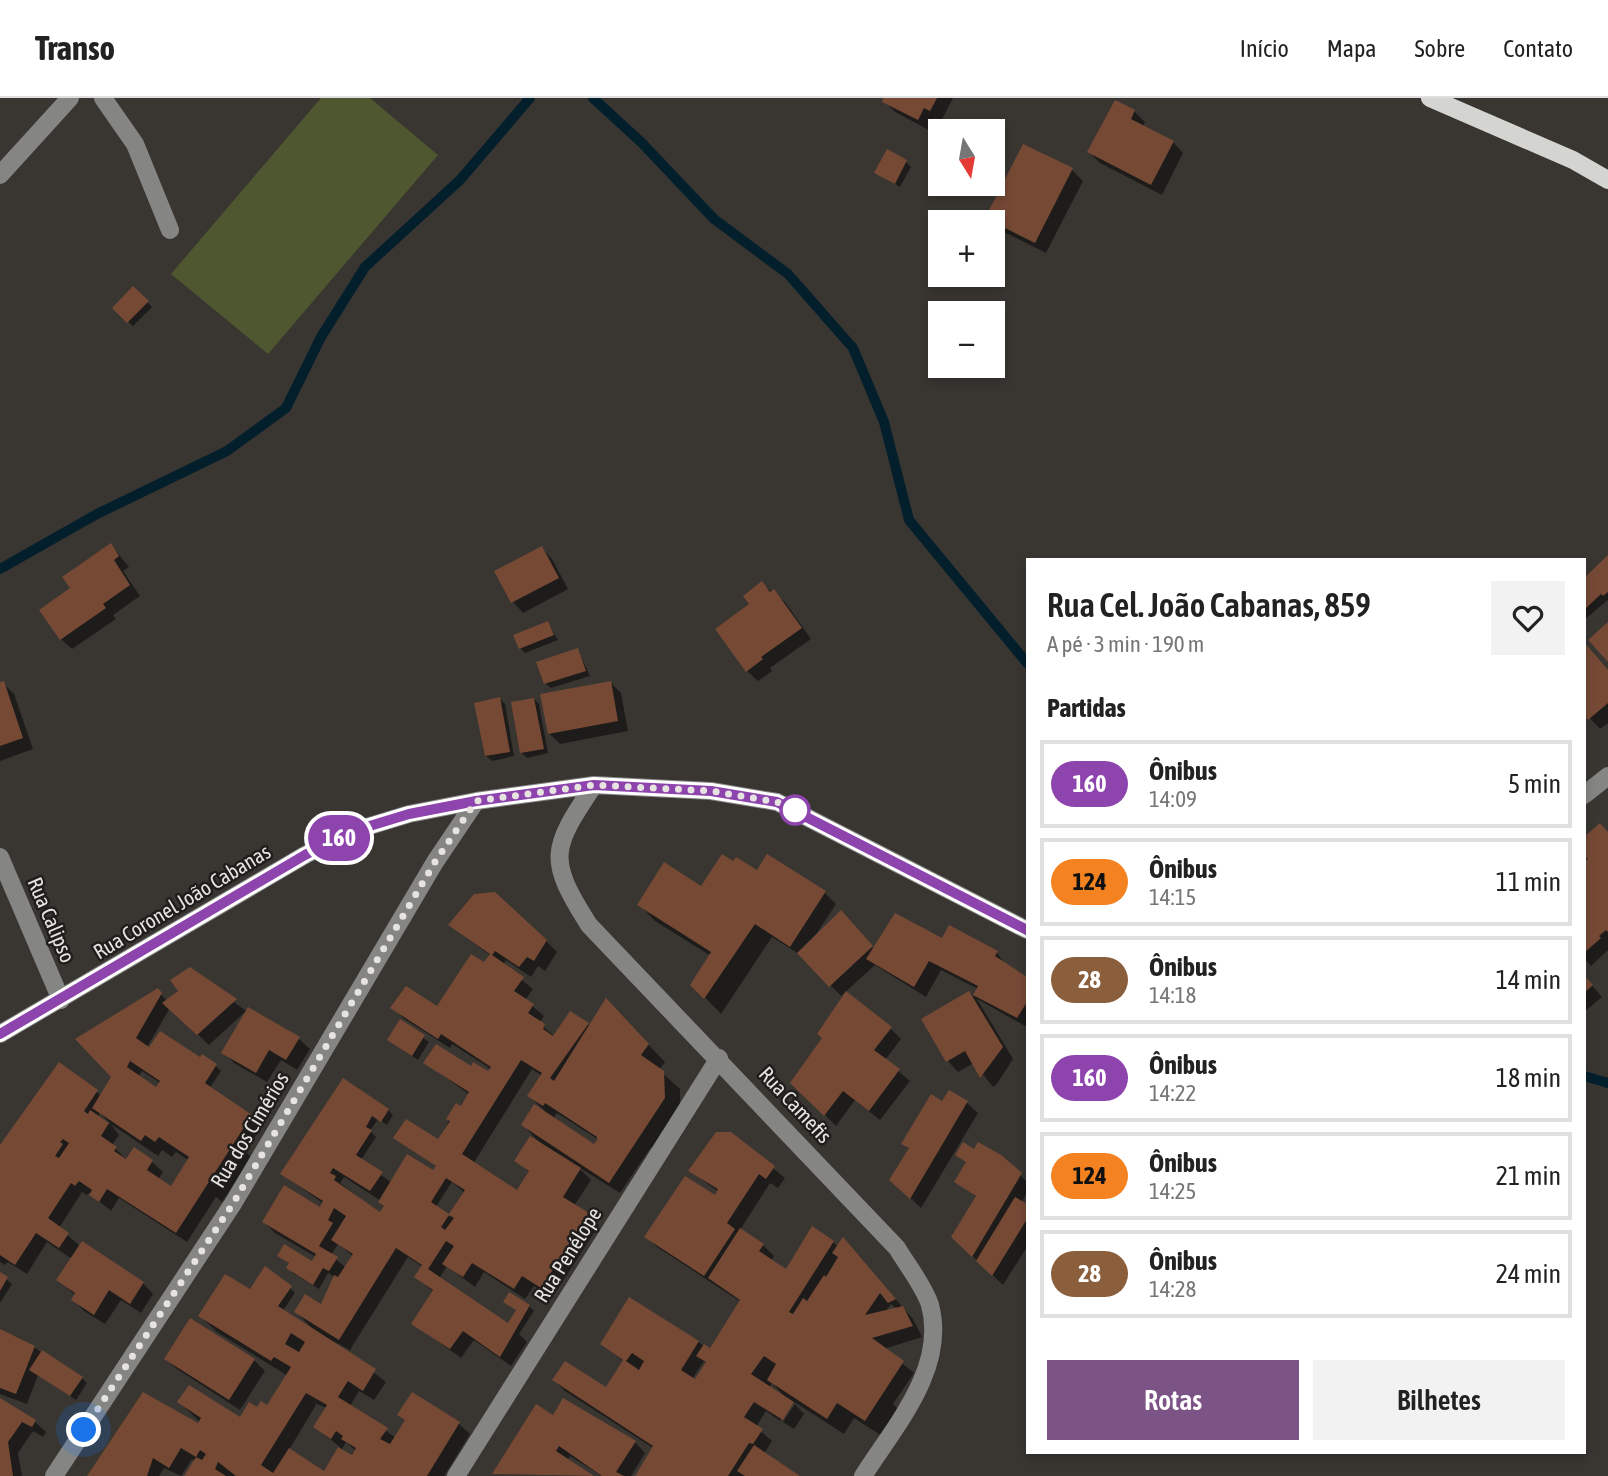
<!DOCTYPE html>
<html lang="pt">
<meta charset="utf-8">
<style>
:root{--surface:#fff;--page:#f2f2f2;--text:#222;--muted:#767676;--line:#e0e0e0;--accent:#7c5385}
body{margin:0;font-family:"Asap Condensed",sans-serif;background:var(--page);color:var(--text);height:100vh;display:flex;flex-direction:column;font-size:26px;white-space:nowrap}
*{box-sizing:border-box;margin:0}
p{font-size:23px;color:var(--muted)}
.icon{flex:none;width:38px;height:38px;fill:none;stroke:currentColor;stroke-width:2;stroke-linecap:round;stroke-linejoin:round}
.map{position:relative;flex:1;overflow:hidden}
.drawer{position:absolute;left:1026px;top:460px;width:560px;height:896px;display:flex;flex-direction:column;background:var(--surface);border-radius:0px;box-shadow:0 4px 10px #0003}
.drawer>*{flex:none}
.badge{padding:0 14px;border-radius:23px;font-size:24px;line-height:46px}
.needle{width:46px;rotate:169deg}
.fabs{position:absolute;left:928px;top:21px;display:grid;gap:14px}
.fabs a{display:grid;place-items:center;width:77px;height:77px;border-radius:0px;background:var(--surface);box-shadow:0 4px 10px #0003;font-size:35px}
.you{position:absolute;width:35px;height:35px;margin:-18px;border:5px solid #fff;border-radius:50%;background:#1a73e8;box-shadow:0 0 0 10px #1a73e833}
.map>.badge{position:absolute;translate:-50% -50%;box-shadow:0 0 0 4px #fff}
h2{padding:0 21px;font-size:26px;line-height:63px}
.round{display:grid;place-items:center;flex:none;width:74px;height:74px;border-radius:0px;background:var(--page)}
.summary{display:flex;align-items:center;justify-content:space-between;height:119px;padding:0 21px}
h1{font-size:33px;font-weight:600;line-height:52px}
.cta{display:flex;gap:14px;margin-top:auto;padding:14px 21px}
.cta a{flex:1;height:80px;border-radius:0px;background:var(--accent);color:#fff;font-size:28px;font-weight:600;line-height:80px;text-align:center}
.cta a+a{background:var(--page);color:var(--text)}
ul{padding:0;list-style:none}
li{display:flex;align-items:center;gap:21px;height:88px;margin:0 14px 10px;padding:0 7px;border:4px solid var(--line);border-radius:0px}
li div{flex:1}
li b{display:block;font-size:26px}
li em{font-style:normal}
li .badge{min-width:77px;font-weight:700;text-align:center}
header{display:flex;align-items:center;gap:42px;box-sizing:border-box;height:98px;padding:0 35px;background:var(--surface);border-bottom:2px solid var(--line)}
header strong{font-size:33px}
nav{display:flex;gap:38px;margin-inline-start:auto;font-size:24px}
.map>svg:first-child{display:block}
.green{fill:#4e572f}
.shadow{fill:#0007;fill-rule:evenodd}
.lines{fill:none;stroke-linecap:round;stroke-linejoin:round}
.stream{stroke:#041f2c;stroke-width:10}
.building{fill:#764935;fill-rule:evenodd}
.minor{stroke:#858684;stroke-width:18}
.major{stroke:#d4d5d0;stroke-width:18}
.line-casing{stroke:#fff;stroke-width:16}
.line{stroke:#8e44ad;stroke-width:10}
.walk{stroke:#e6e3e1;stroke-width:7;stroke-dasharray:0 12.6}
.stop-dot{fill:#fff;stroke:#8e44ad;stroke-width:3.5}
.labels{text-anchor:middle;stroke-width:5;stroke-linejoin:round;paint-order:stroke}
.street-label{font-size:21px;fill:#e6e3e1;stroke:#1f1e1c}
</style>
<header>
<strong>Transo</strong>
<nav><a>Início</a><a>Mapa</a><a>Sobre</a><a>Contato</a></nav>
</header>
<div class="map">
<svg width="1608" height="1378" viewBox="0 0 1608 1378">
<rect width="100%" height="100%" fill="#393632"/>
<path class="green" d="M321 0H370L438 57 268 256 171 176Z"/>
<path class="shadow" d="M885 0H953L941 23 935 20 929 32 895 14 884 3Z
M1134 13 1145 24 1143 29 1173 44 1183 55 1162 97 1100 65 1089 54Z
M906 64 911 69 900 89 876 75Z
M1072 72 1083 83 1046 155 998 131 987 120Z
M133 190 152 209 133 228 114 210Z
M111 447 129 469 123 473 140 498 113 517 116 521 72 551 61 541 72 491Z
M542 450 552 461 568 491 523 515 513 504 497 474Z
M1608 459V502L1584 522V483Z
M762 486 785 504 811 541 770 570 772 573 758 583 747 573 752 507Z
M548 525 558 542 525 555 520 550Z
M1584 545 1608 573V625L1600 631 1584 614Z
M578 552 590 578 551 590 545 585Z
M3 585 14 596 33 651 0 663V586Z
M611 585 621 595 628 633 560 646 549 635Z
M500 601 505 606 514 658 492 663 486 658Z
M534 601 539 606 548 655 527 660 522 655Z
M1600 727 1608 735V852L1591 868 1584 860V767L1590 762 1584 754V742Z
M767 758 825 795 836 806 815 838 851 826 874 851 942 843 997 855 1006 867 1027 881V929L977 901 1013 961 997 986 993 989 974 965 958 974 948 963 923 922 969 895 974 899 978 891 941 872 926 899 875 867 841 898 802 858 772 839 721 916 692 886 711 858 655 823 639 806 757 774Z
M450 827 546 843 557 854 545 873 538 868 531 879 506 862 503 867 533 891 525 902 544 918 539 925 555 939 588 926 590 929 622 919 665 964 659 972 680 991V1017L657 1053 651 1049 620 1095 577 1068 591 1082 574 1108 599 1127 552 1200 534 1188 525 1201 484 1174 475 1189 447 1168 439 1181 514 1232 518 1213 505 1204 529 1208 534 1213 519 1236 527 1244 511 1268 474 1242 461 1260 413 1225 434 1194 416 1179 423 1169 408 1159 350 1252 331 1242 386 1284 374 1302 359 1293 350 1308 396 1340 406 1323 399 1317 412 1296 459 1326 470 1336 444 1378H186L195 1363 192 1361 181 1378 164 1370 159 1378H89L198 1327 200 1324 179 1304 247 1326 257 1312 268 1309 288 1278 217 1234 200 1218 257 1198 290 1190 295 1195 282 1214 312 1230 296 1214 322 1209 330 1195 327 1192 336 1180 328 1175 319 1191 293 1175 288 1170 290 1166 279 1158 319 1169 316 1159 275 1135 264 1124 320 1111 324 1106 282 1076 312 1031 388 1012 393 1017 387 1027 378 1021 370 1033 376 1039 361 1062 392 1085 434 1074 437 1069 396 1040 438 1044 457 1007 461 1010 470 997 426 965 489 976 491 971 452 946 450 950 403 920 393 909 438 911 485 867 491 858ZM532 971 542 978 529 998 544 1012 523 1027 539 1044 516 1062 530 1075 518 1094 473 1066ZM557 1015 599 1042 595 1048 553 1021ZM344 1079 381 1103 385 1109 381 1117 340 1085ZM452 1084 465 1095 449 1119 435 1110ZM338 1146 353 1158 345 1169 331 1157ZM314 1305 327 1310 315 1329 340 1349 324 1375 289 1352 316 1307ZM346 1344 356 1353 352 1359 341 1353Z
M190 871 246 913 209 947 170 910 147 949 200 962 203 959 216 968 221 973 209 991 261 1029 246 1054 251 1059 222 1104 216 1099 187 1144 119 1100 111 1113 89 1095 87 1097 82 1094 59 1130 80 1148 143 1185 153 1196 141 1215 121 1202 105 1226 84 1213 73 1202 76 1198 58 1182 72 1161 47 1144 27 1176 8 1164 5 1167 0 1164V1051L59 967 102 998 157 892 167 903 181 893ZM142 973 160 985 162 995 138 979ZM100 1015 110 1025 109 1026 98 1019ZM111 1026 158 1058 162 1052 172 1059 176 1054 188 1062 171 1091 158 1082 163 1074 152 1064 134 1052 127 1062 112 1047 119 1037Z
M1584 878 1602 899 1584 914Z
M249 911 299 941 310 951 297 972 281 962 267 984 234 965 224 954Z
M401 924 429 944 418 962 394 946Z
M890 930 901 941 885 962 910 983 880 1022 855 1002 836 1028 793 985Z
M943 1005H967L978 1015 921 1110 892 1082 910 1052 903 1045Z
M731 1036 785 1080 778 1090 770 1085 740 1132 763 1147 774 1158 771 1163 787 1174 833 1144 838 1149 853 1152 913 1221 922 1239 884 1251 914 1275 893 1306 899 1312 882 1338 854 1320 844 1336 796 1305H791L780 1323 766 1313 756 1329 772 1343 764 1356 797 1378H638L653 1350 565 1293 554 1282 606 1291 624 1264 602 1246 630 1202 711 1252 741 1204 657 1149 646 1138 715 1100 719 1094 690 1073ZM891 1206 897 1211 885 1214ZM704 1263 707 1266 695 1283 692 1281ZM772 1285 784 1298 783 1299 769 1290Z
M957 1057 1020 1077 1027 1084V1094L1021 1105 1027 1108V1149L1003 1187 964 1150 977 1099 956 1084 967 1065Z
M0 1176 12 1186 0 1205Z
M0 1233 21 1241 82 1280 87 1285 76 1302 38 1277 27 1306 0 1296Z
M166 1261 254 1262 265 1273 240 1312 177 1271Z
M0 1302 35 1324 46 1334 43 1339 33 1333 18 1355 22 1378H0Z
M795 1306 804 1316 794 1331 783 1324Z
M554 1319 635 1344 645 1355 631 1378H602L570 1358 567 1363 590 1378 494 1376Z"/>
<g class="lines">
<path class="stream" d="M593 0 642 45 714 121 788 176 853 250 884 324 909 422 1027 565
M0 471 97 416 227 353 286 310 321 239 365 169 460 82 530 0
M1584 978 1608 985"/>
</g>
<path class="building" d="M883 0H937L930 13 924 10 918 22 882 4Z
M1115 2 1135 12 1131 21 1174 43 1151 87 1087 54Z
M1023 46 1073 70 1035 145 985 120Z
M887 51 907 62 895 86 874 75Z
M133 188 149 203 127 225 112 210Z
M111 445 119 458 114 462 130 487 103 506 106 510 60 542 39 512 70 490 62 479Z
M542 448 559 480 511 505 494 473Z
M1608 457V494L1603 498 1601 496 1584 512V480Z
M762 483 770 494 774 491 802 530 761 559 763 561 746 574 715 531 749 506 743 498Z
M548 523 554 537 519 551 513 537Z
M1608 524V564L1588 542Z
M1584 544 1608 572V605L1588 622 1584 616Z
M578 550 586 573 544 586 536 564Z
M4 583 23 640 0 648V584Z
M611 583 618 623 548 636 540 596Z
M500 599 510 654 485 658 474 605Z
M534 600 544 651 520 655 511 604Z
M1600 725 1608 734V834L1606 832 1599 838 1601 840 1584 855V765L1588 761 1584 757V739Z
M722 756 733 763 736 759 757 772 767 756 826 793 790 849 755 826 704 901 690 887 711 854 637 807 664 764 701 788Z
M495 794 547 842 534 863 527 859 519 869 495 853 492 857 524 879 514 893 534 906 528 915 545 926 543 931 553 938 570 913 589 925 550 980 554 983 606 900 649 946 641 957 664 973 665 1000 609 1085 521 1027 534 1006 594 1046 597 1042V1039L545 1005 543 1008 527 998 542 975 521 962 462 1056 517 1092 529 1073 514 1063 530 1038 581 1070 563 1099 589 1115 541 1190 522 1178 514 1191 472 1165 463 1179 442 1166 454 1148 446 1143 428 1171 508 1225 516 1212 503 1204 509 1194 530 1207 500 1259 463 1233 450 1251 411 1226 433 1192 414 1179 422 1167 396 1150 339 1242 294 1214 305 1196 321 1206 334 1177 338 1179 353 1156 331 1142 346 1118 334 1110 328 1122 333 1125 319 1148 338 1159 329 1173 323 1170 313 1187 286 1170 289 1165 277 1158 284 1146 312 1163 316 1156 262 1124 284 1087 320 1109 323 1103 280 1076 343 980 389 1011 381 1024 372 1018 366 1029 372 1032 356 1057 383 1074 370 1093 333 1070 330 1075 336 1078 334 1082 380 1114 384 1108 378 1104 407 1056 433 1072 436 1068 393 1040 406 1021 438 1041 450 1023 446 1021 456 1005 461 1008 469 994 423 965 436 946 471 968 473 964 488 973 491 969 441 936 438 941 390 910 406 888 437 908 471 856 484 864 490 856 448 827 474 796ZM446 1080 465 1092 449 1116 431 1104ZM449 1117 454 1120 445 1132 441 1129Z
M841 812 873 848 829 889 797 855Z
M895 815 942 840 949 827 998 853 995 858 1027 879V904L1017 920 973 897 978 888 929 863 914 889 866 861Z
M190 869 237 901 197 937 162 905 178 893 170 882Z
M1584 877 1593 887 1584 895Z
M158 890 162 895 136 940 149 949 160 933 200 959 202 956 217 966 205 985 252 1017 176 1135 107 1091 99 1104 89 1097 92 1092 79 1083 75 1088 71 1085 48 1120 69 1135 59 1150 36 1135 15 1167 0 1157V1047L59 964 98 992 84 1013 88 1016 90 1012 109 1025 101 1038 117 1049 114 1053 126 1061 134 1049 153 1062 147 1072 171 1088 189 1059 159 1039 155 1044 145 1037 141 1043 92 1010 111 979 75 941ZM130 963 160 983 156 989 127 969ZM63 1041 69 1045 59 1060 55 1058 63 1046 60 1044Z
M846 893 892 929 874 952 900 971 869 1013 843 993 824 1018 790 985 822 940 817 936Z
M969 893 1003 949 980 980 965 953 946 964 921 921Z
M248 909 300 939 286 962 269 952 256 975 221 955Z
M400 921 425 937 412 958 387 942Z
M949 992 968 1003 910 1101 889 1082 909 1050 901 1046 931 996 942 1003Z
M716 1034H731L775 1068 766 1081 759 1076 727 1125 735 1131 704 1178 644 1139 685 1078 715 1097 718 1091 688 1073Z
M963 1044 974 1051 978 1044 1001 1057 1022 1075 972 1159 951 1139 976 1098 954 1084 966 1064 955 1057Z
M1015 1099 1027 1106V1121L992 1178 976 1163Z
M812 1128 834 1143 789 1214 793 1216 803 1200 807 1203 824 1177 826 1179 838 1159 832 1155 843 1139 896 1201 888 1205 880 1195 865 1217 903 1208 913 1228 872 1240 904 1263 865 1323 837 1305 827 1321 767 1282 776 1266 764 1258 751 1276 794 1304 783 1322 754 1304 744 1319 763 1331 753 1346 749 1345 728 1378H635L653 1348 552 1282 565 1263 606 1289 623 1262 600 1246 629 1199 699 1243 681 1272 695 1281 706 1264 696 1258 704 1246 710 1250 740 1202 708 1180 740 1130 764 1146 759 1153 786 1171ZM632 1255 644 1263 639 1272 626 1263Z
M82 1143 144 1184 130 1206 109 1192 94 1217 71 1202 75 1195 56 1182Z
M265 1168 292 1188 278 1208 376 1271 363 1293 348 1283 338 1299 388 1330 380 1341 390 1346 405 1322 397 1317 412 1294 460 1324 427 1378H236L218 1364 215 1371 226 1378H184L196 1359 202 1362 206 1356 200 1352 196 1359 181 1350 169 1370 153 1360 147 1378H87L143 1294 198 1325 201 1320 177 1304 189 1287 240 1319 249 1304 257 1309 261 1303 267 1307 291 1269 274 1259 271 1263 198 1218 225 1176 250 1191ZM291 1235 305 1244 299 1254 285 1246ZM306 1295 327 1307 313 1329 331 1341 336 1333 343 1338 341 1341 356 1350 352 1357 338 1349 324 1373 289 1350 273 1375 261 1367Z
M0 1174 8 1179 0 1193Z
M190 1220 255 1261 229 1302 164 1261Z
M0 1231 35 1248 16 1296 0 1290Z
M42 1252 83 1279 70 1298 29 1272Z
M0 1300 36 1322 32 1329 22 1324 8 1344 13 1378H0Z
M563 1300 636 1343 616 1374 624 1378H602L559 1348 556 1353 594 1378 492 1376 536 1306 553 1317Z
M754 1347 800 1378H745L737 1373Z"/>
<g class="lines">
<path class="minor" d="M103 0 135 46 170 132
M0 77 70 0
M594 687C551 751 547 761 589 827L897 1150C907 1167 924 1188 930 1207 947 1270 895 1328 863 1378
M1584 697 1608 678
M0 759 61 902
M0 936 305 757 350 734 409 716 476 703 594 687 711 693 777 704 1027 832
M54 1378 234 1104 435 764 476 703
M456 1378 719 960"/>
<path class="major" d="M1430 0 1573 62 1608 82"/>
</g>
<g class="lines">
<defs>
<path id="line" d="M0 936 305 757 350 734 409 716 476 703 594 687 711 693 777 704 1027 832"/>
</defs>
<use href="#line" class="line-casing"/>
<use href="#line" class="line"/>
<path class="walk" d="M84 1332 234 1104 435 764 476 703 594 687 711 693 777 704 795 712"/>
</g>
<circle class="stop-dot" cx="795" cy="712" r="14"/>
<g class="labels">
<g class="street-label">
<text transform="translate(182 804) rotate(-31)" y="7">Rua Coronel João Cabanas</text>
<text transform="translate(51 822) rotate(67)" y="7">Rua Calipso</text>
<text transform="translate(795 1007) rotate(47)" y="7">Rua Camefis</text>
<text transform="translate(250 1032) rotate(-59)" y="7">Rua dos Cimérios</text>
<text transform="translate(568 1157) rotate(-58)" y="7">Rua Penélope</text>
</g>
</g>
</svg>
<div class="fabs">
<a><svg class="needle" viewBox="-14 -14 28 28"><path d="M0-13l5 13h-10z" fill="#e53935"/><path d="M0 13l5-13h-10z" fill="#767676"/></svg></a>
<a>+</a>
<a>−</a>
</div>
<div class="you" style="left:84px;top:1332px"></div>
<b class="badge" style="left:339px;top:740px;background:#8e44ad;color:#fff">160</b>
<section class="drawer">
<div class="summary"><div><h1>Rua Cel. João Cabanas, 859</h1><p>A pé · 3 min · 190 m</p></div><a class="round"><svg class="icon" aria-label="heart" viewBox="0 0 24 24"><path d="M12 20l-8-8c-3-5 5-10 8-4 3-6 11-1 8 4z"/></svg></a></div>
<h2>Partidas</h2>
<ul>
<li><span class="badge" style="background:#8e44ad;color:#fff">160</span><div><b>Ônibus</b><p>14:09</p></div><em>5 min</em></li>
<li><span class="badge" style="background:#f58220;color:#111">124</span><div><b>Ônibus</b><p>14:15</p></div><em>11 min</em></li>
<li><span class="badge" style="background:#8b5e3c;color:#fff">28</span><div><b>Ônibus</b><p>14:18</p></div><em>14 min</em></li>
<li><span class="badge" style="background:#8e44ad;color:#fff">160</span><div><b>Ônibus</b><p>14:22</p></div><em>18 min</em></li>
<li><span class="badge" style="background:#f58220;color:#111">124</span><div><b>Ônibus</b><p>14:25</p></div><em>21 min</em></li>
<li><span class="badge" style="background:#8b5e3c;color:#fff">28</span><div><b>Ônibus</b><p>14:28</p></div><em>24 min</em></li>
</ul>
<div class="cta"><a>Rotas</a><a>Bilhetes</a></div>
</section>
</div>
